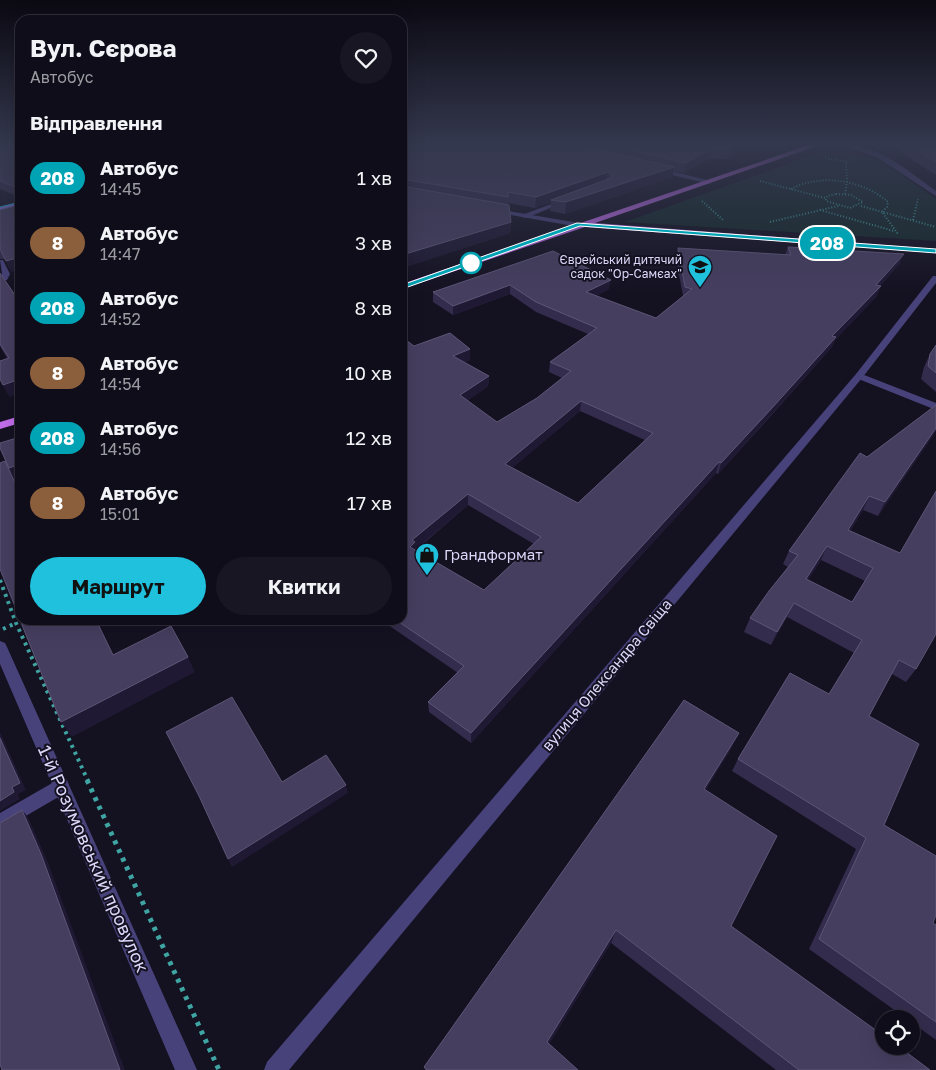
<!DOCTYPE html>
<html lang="uk">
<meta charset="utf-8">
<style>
:root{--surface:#0f0d19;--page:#181622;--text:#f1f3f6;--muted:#9b9ca2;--line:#2f2d38;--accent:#1fc1dd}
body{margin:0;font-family:"Golos Text",sans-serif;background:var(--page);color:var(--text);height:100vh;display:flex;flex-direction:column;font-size:19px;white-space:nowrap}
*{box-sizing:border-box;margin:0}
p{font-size:16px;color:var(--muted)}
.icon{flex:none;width:28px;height:28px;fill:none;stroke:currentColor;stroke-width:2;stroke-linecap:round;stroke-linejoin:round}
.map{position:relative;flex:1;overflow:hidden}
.details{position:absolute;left:15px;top:15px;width:392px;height:610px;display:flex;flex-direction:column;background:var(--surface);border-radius:15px;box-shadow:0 5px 20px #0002,0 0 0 1px var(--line)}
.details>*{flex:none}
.badge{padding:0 10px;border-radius:16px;font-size:18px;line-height:32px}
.controls{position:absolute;left:875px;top:1010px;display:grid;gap:10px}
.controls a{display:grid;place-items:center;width:45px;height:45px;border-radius:50%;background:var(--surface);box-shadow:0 5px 20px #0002,0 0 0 1px var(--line);font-size:25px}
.map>.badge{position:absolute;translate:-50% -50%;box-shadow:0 0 0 2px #fff}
h2{padding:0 15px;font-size:19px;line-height:45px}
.round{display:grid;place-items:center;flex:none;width:52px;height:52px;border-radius:26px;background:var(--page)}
.head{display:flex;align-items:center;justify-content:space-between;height:85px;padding:0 15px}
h1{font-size:24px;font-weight:700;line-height:38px}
.primary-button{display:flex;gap:10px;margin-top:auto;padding:10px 15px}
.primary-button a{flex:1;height:58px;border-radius:30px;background:var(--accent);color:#111;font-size:20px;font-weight:700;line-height:58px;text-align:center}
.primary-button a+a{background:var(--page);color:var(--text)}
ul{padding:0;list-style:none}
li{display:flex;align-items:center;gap:15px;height:65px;padding:0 15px}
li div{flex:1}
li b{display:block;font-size:19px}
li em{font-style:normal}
li .badge{min-width:55px;font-weight:700;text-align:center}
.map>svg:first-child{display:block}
.green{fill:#152a2a}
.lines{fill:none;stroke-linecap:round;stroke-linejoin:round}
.path-far2{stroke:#3fa5a3;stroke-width:2;stroke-dasharray:1 2;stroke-linecap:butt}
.path-far1{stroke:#3fa5a3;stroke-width:4;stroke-dasharray:3 4.5;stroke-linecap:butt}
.path{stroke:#3fa5a3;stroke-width:5;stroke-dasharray:4 5.5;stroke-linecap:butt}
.lane{fill:#47427a;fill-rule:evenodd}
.street{fill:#47427a;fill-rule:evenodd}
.secondary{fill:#837bec;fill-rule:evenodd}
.primary{fill:#c16dea;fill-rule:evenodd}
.tram{stroke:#1fc1dd;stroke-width:1}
.wall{fill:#342c4c;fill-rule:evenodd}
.shaded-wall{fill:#1f1933}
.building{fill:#463e5f;stroke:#5d5677;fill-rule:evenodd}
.line{fill:#00a3b4;stroke:#fff}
.stop-dot{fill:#fff;stroke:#00a3b4;stroke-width:2.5}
.labels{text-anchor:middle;stroke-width:4;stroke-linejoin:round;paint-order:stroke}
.far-poi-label{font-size:12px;fill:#dcd7f9;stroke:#141121;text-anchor:end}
.poi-label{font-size:15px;fill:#dcd7f9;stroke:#141121;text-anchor:start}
.street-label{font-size:15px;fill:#dcd7f9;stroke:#141121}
.near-street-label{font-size:18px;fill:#dcd7f9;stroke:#141121}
</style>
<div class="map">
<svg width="936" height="1070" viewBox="0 0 936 1070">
<rect width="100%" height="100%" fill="#141121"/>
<path class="green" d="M830 149 880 160 936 199V241L625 222Z"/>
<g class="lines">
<path class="path-far2" d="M825 158 849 162
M760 181 825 198
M791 189C821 173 863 180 888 202L887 207 882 212 898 234
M836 194 851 195 863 202 850 208 826 201 827 196Z
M845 194 847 182 846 162
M702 201 723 220
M861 206 936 227
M820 210 894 231
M913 220 918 199
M770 222 838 206"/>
<path class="path-far1" d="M0 580 16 623 88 781
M3 629 16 623"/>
<path class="path" d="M87 780 219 1070"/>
<path class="lane" d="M565 199 570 200 526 218 519 216Z
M0 260H3L10 274 7 280 0 281 2 274Z
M859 373 936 403V410L856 378V374Z
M61 778 67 780 69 786 67 792 0 831V813Z"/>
<path class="street" d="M838 143C876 143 907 170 936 191V196L878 158Z
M658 168 711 181 712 182 709 184 656 171 655 170Z
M490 208 579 223 583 225 579 227 493 212H490Z
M933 276H936V283L862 378 289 1070H264L267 1062 856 374Z
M0 641 5 643 7 647 197 1070H175L0 664Z"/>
<path class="secondary" d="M20 202V206L0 211V207Z"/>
<path class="primary" d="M815 143H825L595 223 936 249V253L585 227 402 289V284Z
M20 416V423L0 429V422Z"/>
<path class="tram" d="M0 207 20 202"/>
</g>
<path class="wall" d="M0 143H20V197L0 189Z
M402 143H773L771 146 749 145 728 159 711 158 684 173 673 171 672 177 565 214 550 211 551 202 535 208 508 203 511 222 510 233 402 268Z
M887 143H936V175Z
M0 210 11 272 5 259H0Z
M788 247 900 263 880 286 877 296 835 340 832 347 768 419 718 474 716 473 471 743 429 712 428 702 458 673 381 620H402L414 346 470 349V360L464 362 489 376 488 386 467 401 497 422 537 398 562 378 549 372 550 362 588 334 536 312 510 294 453 315 433 302V292L553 251 609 289 596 296 656 318 683 296 676 258 678 248 785 255ZM580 411 645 440 578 503 512 468ZM468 505 534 544 484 590 416 550Z
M0 273 17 298 10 397 0 380V361L7 358 0 346Z
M936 345V392L921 379 924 367 930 354Z
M936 405V431L878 516 863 510 850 531 900 553 916 669 906 682 892 674 869 716 884 825 933 923 936 925V1040L911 1022V1019H907L809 949 856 849 732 771 738 759 829 694 854 653 787 617 771 645 744 632 750 618 788 567 783 564 789 551 867 457ZM821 560 865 581 852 602 808 580Z
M731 749 705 790 731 926 930 1070H776L611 943 549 1044 578 1070H425L424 1067Z"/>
<path class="shaded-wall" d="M739 143H749V145L728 159 730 149Z
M713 148 711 158 684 173 686 163Z
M674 167 672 177 565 214 566 202Z
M608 172 606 182 551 200V202L535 208 536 197Z
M511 222 510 233 402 268V255Z
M904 254 900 263 872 295 876 285Z
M20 257V269L11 272 6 261Z
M611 280 609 289 584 302 586 292Z
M510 285V294L453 315V306Z
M881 286 877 296 835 340 832 347 718 474 721 463 832 336Z
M470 349V360L453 366V356Z
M489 376 488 386 460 406V395Z
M20 379V393L10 397 3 385Z
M581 401 580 411 504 475 505 464Z
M936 428V431L878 516 885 502Z
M5 461 9 468 20 464V475L14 477 20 491V494Z
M719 462 716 473 471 743V733Z
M468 494V505L416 549V553L410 547 412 540Z
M869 496 863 510 841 544 848 530Z
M827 546 821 560 800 592 806 579Z
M794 603 787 617 771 645 777 632Z
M96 620H97L121 670 113 655Z
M201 620H208L202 623Z
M188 657 195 672 72 737 61 722Z
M0 732 26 790 18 794 20 799 0 811V801L12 787 0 738Z
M739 733 731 749 697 805 704 789Z
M346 785 348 793 232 867 228 859Z
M22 810 28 817 47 860 125 1070H120Z
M616 930 611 943 544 1052 547 1042Z"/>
<path class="building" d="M0 143H20V189L0 181Z
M402 143H571L674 167 566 202 551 200 611 178 612 174 608 172 536 197 508 192V197L402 179Z
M600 143H739L730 149 713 148 686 163Z
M907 143H936V162Z
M402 186 509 205 511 222 402 255Z
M20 205V257L6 261 0 249V210Z
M788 247 904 254 876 285 881 286 832 336 836 337 772 408 721 463 719 462 471 733 428 702 464 666 396 620H402V337L414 346 450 333 470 349 453 356 489 376 460 395 497 422 537 398 571 371 550 362 597 328 536 302 510 285 453 306 433 292 553 251 611 280 586 292 656 318 692 289 685 287 678 248 791 255ZM581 401 653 433 578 503 505 464ZM468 494 541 537 484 590 410 547 415 542 412 540Z
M0 273 17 298 20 297V379L3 385 0 379V361L9 358 0 344Z
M936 345V373L928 366 930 354Z
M936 405V428L885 502 869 496 848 530 900 553 936 491V634L916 669 899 660 869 716 919 744 884 825 936 856V915L933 923 936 925V1022L819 939 866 838 738 759 790 673 829 694 862 640 794 603 777 632 750 618 769 591 798 555 789 551 860 453 867 457ZM827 546 873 568 852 602 806 579Z
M20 437V464L9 468 0 448V443Z
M5 461 20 494V619L0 569V463Z
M20 620H96L113 655 171 626 188 657 61 722Z
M232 697 282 782 326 755 346 785 228 859 199 796 166 732Z
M684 700 739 733 704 789 777 836 731 926 884 1036V1046H898L930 1070H799L616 930 547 1042 578 1070H427L424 1067Z
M0 738 20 783 12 787 14 792 0 801Z
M22 810 41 854 120 1070H2L0 1064V823Z"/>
<linearGradient id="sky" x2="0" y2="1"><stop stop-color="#0b0912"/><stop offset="0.49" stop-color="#34384e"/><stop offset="1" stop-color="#34384e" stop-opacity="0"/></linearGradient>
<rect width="936" height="293" fill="url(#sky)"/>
<path class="line" d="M577 223 936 249V253L580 226 405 288 399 286Z"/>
<defs>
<symbol id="school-pin" viewBox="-11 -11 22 30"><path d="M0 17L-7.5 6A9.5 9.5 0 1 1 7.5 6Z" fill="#1fc1dd" stroke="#141121"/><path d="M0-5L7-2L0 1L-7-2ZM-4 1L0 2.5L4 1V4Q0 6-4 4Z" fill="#111"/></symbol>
<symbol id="shop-pin" viewBox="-11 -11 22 30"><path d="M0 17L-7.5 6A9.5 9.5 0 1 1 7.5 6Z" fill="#1fc1dd" stroke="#141121"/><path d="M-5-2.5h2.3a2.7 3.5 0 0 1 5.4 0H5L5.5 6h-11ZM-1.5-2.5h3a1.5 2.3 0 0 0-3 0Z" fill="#111"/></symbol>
</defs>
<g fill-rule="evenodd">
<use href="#school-pin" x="686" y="253" width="28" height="38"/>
<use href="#shop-pin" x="413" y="541" width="28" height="38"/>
</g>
<circle class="stop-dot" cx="471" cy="263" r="10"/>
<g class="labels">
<g class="far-poi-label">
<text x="682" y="264">Єврейський дитячий<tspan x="682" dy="14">садок "Ор-Самєах"</tspan></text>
</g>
<g class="poi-label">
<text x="444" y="560">Грандформат</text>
</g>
<g class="street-label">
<text transform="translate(607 675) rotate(-50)" y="5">вулиця Олександра Свіща</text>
</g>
<g class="near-street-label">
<text transform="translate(93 859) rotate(66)" y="6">1-й Розумовський провулок</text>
</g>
</g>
</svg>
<div class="controls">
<a><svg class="icon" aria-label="locate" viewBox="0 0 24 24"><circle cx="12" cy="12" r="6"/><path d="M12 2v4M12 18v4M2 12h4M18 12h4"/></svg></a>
</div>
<b class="badge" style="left:827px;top:243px;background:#00a3b4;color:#fff">208</b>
<section class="details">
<div class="head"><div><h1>Вул. Сєрова</h1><p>Автобус</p></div><a class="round"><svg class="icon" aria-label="heart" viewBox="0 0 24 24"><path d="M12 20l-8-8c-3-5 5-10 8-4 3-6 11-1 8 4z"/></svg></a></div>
<h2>Відправлення</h2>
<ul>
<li><span class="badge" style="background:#00a3b4;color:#fff">208</span><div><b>Автобус</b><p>14:45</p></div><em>1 хв</em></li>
<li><span class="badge" style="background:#8b5e3c;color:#fff">8</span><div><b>Автобус</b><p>14:47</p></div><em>3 хв</em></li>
<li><span class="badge" style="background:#00a3b4;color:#fff">208</span><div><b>Автобус</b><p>14:52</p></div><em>8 хв</em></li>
<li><span class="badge" style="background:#8b5e3c;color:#fff">8</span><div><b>Автобус</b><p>14:54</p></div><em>10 хв</em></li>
<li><span class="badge" style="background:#00a3b4;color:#fff">208</span><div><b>Автобус</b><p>14:56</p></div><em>12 хв</em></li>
<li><span class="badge" style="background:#8b5e3c;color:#fff">8</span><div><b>Автобус</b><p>15:01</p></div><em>17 хв</em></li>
</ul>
<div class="primary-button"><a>Маршрут</a><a>Квитки</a></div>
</section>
</div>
